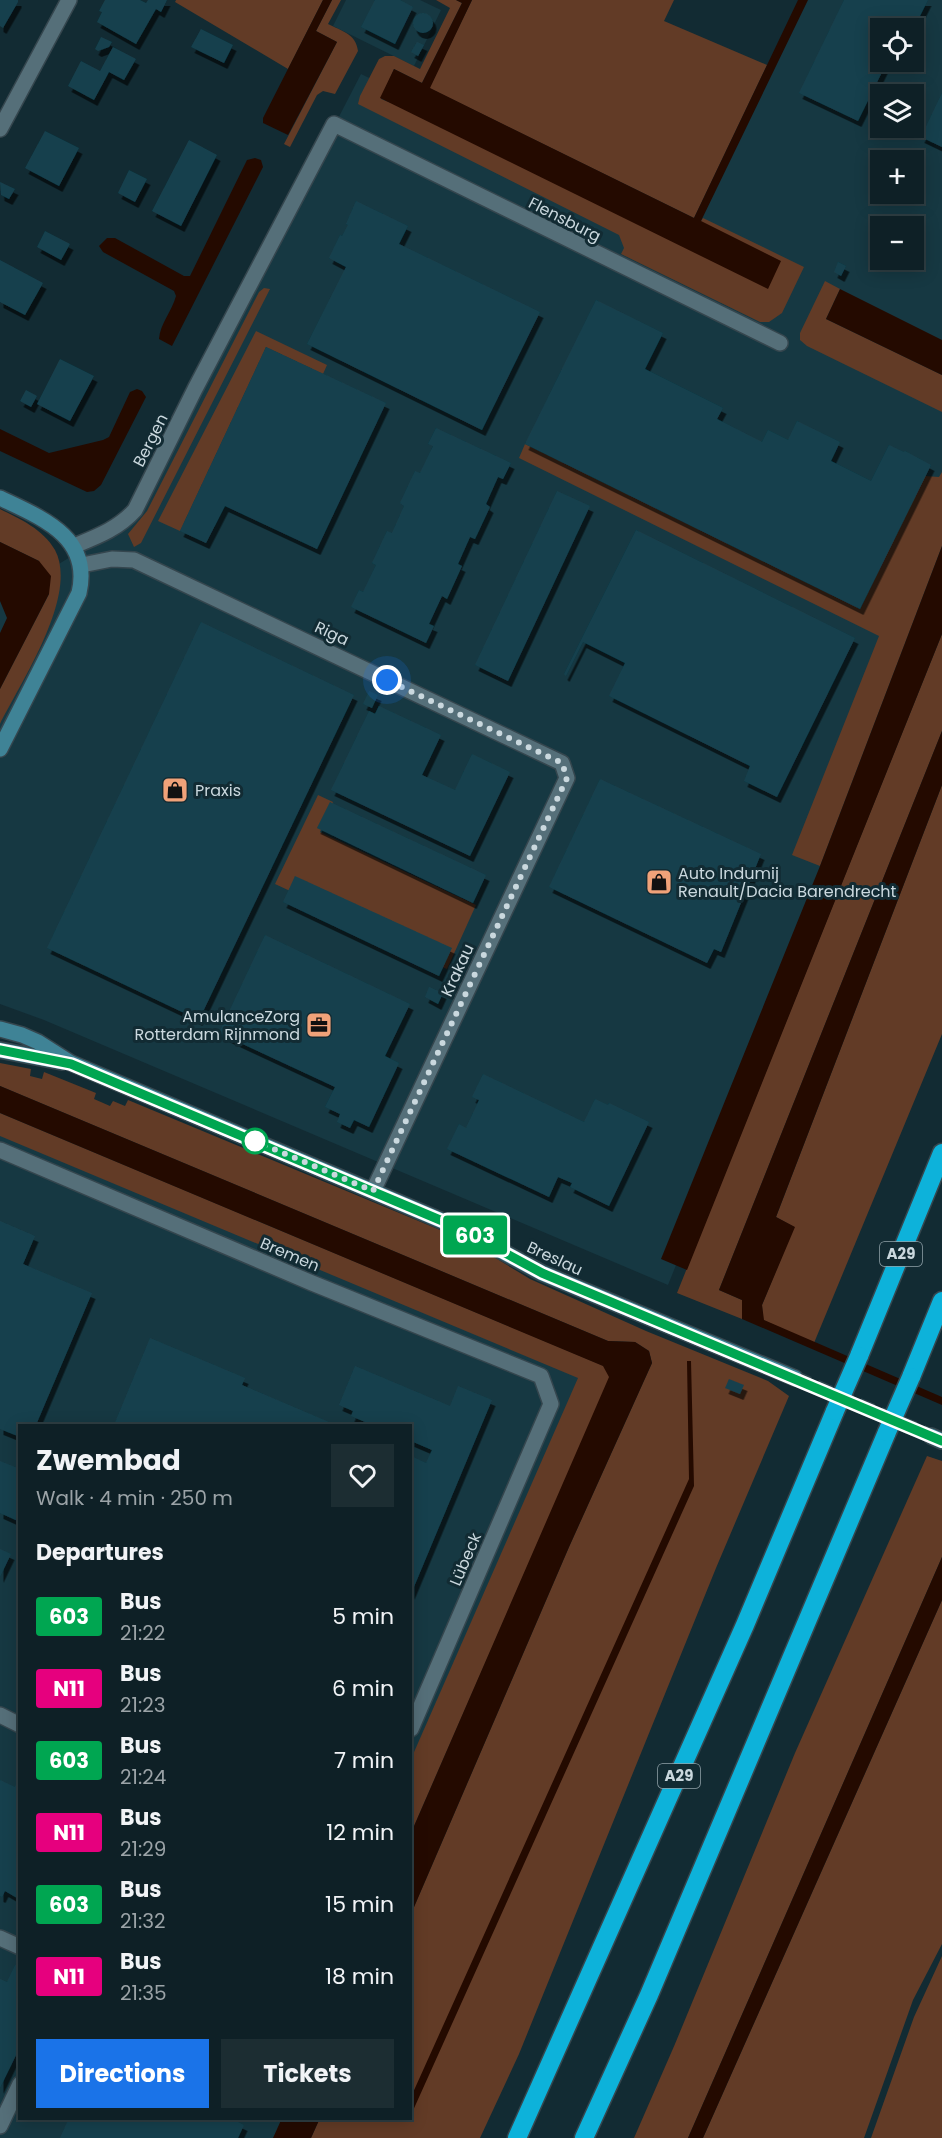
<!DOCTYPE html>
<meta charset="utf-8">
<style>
:root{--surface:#0e2026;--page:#1c2d32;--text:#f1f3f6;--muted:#9ba3a7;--line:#2e3e43;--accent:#1a73e8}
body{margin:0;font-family:Poppins,sans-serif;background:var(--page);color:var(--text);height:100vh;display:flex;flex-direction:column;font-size:22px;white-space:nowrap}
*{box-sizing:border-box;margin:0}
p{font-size:20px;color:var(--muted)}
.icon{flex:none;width:33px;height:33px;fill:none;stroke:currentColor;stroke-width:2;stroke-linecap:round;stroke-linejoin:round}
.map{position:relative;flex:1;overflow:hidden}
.panel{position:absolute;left:18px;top:1424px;width:394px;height:696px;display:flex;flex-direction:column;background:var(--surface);border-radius:0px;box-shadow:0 3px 15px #0003,0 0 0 2px var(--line)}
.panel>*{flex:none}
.badge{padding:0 12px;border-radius:4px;font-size:21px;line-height:39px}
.buttons{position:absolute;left:870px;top:18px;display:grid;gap:12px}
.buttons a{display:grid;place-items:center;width:54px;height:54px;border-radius:0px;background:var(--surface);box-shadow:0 3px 15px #0003,0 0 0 2px var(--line);font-size:30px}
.you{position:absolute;width:30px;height:30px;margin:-15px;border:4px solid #fff;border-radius:50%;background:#1a73e8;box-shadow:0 0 0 9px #1a73e833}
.map>.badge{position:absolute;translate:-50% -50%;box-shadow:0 0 0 3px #fff}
h2{padding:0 18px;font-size:22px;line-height:54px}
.round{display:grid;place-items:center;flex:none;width:63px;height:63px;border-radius:0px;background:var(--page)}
.head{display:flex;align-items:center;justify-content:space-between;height:102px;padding:0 18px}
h1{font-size:28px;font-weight:700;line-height:45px}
.action{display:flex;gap:12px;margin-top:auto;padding:12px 18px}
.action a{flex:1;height:69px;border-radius:0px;background:var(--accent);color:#fff;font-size:24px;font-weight:700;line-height:69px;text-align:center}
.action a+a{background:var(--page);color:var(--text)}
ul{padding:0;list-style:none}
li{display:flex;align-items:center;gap:18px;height:72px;padding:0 18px}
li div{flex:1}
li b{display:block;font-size:22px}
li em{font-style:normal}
li .badge{min-width:66px;font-weight:700;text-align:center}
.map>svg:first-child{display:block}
.built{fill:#163842;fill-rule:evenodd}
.green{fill:#623b26}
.water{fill:#240a00}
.building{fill:#16404d;filter:url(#shadow)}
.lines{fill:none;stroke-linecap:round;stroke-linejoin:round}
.secondary-tunnel{stroke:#2e454d;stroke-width:15;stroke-dasharray:15 8;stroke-linecap:butt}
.street-casing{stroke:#35464e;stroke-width:18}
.secondary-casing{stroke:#35464e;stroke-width:18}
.highway-casing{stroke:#35464e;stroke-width:21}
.street{stroke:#556f79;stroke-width:15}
.secondary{stroke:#3f8396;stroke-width:15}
.highway{stroke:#0db2da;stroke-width:18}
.highway-bridge-casing{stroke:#35464e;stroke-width:21;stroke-linecap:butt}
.highway-bridge{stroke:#0db2da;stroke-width:18}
.line-casing{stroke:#fff;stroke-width:14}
.line{stroke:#00a651;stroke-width:9}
.walk{stroke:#cad8de;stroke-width:6;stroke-dasharray:0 10.8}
.stop-dot{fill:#fff;stroke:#00a651;stroke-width:3}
.labels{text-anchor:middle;stroke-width:6;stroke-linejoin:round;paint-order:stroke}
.shield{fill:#122b33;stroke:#93a4ab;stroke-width:1.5}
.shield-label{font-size:15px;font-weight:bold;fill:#cad8de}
.street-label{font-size:16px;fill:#cad8de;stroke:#122b33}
.poi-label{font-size:16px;fill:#cad8de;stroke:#122b33;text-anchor:start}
</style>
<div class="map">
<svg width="942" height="2138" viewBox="0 0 942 2138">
<defs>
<filter id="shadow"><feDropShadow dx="3.5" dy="6" stdDeviation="0" flood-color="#0009"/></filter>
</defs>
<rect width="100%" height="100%" fill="#122b33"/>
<path class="built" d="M346 0H420L441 10 414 66 333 26Z
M805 0H942V591L835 870 668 1285 44 1020 0 1004V551L44 573 131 520 361 74 690 235ZM880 28H914V62H880ZM880 94H914V128H880ZM880 160H914V194H880ZM880 226H914V260H880Z
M0 1100 630 1367 411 1861V1425H20V2118H296L287 2138H0Z"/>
<path class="green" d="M176 0H323L288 69 175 2Z
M332 0H341L328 24C342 31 356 34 358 51L335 94 323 91 317 95 290 147 284 144 337 42 316 31Z
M436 0H456L462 3 422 83 394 69 381 99 701 221 703 218 804 267 782 313 769 322H760L621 254 624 248 619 235 358 104 360 96 379 59 385 56H394L420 69 450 8Z
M472 0H674L664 21 767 65 694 218 429 88Z
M825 281 840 289 826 319 942 375V412L807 346 800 340V333Z
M264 288 270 289 141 543 134 547 128 534 147 511 259 292Z
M256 331 327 365 323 374 266 347 180 531 158 521Z
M525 444 860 609 925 476 939 477 942 472V546L820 866 792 855 879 636 519 458Z
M0 509C20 519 43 529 55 550 79 595 21 682 0 724V689L49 594 39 561 0 542Z
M942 634V731L719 1290 742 1300V1319L677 1293Z
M942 785V1034L814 1343 763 1320 762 1305 794 1227 776 1217Z
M318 795 333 802 320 832 476 905 447 969 437 965 439 960 275 884Z
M0 1063 31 1069 30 1076 42 1079 44 1072 96 1093 94 1099 110 1106 113 1101 125 1106 128 1100 469 1242 530 1279 646 1331 768 1381 789 1396 716 1568 519 2054 480 2138H311L320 2118H411V1914L569 1547 652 1363 649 1351 635 1342 608 1341 0 1086Z
M0 1113 604 1366 610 1377 411 1833V1759L578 1378 0 1136Z
M927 1456 942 1461V1557L688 2138H634L675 2044 795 1753Z
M942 1600V1944L913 2000 864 2138H703Z
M942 1956V2138H871L914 2017Z"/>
<path class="water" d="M323 0H332L316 31 337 42 288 135 263 123V118Z
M456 0H472L430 88 694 218 798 0H808L701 221 781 261 768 289 380 98 394 69 422 83 462 3Z
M255 158 261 160 263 167 172 346 159 339C160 324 172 311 176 296L174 291 103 252 99 246 107 238H115L184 276H190L247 160Z
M840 289 942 340V375L826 319Z
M137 389 142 391 146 397 101 485 94 491 87 492 0 451V429L49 453 103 440 109 437 130 392Z
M0 542 39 561 51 576 49 594 0 689V633L7 618 0 601Z
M942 546V634L687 1270 661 1259 820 866Z
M942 731V785L776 1217 795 1227 762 1305 764 1320 942 1397V1405L742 1319V1300L719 1290Z
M0 1086 608 1341 635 1342 649 1351 652 1363 569 1547 411 1914V1833L609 1377 603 1366 0 1113Z
M687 1361H691L694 1486 411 2115V2097L689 1479Z
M942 1557V1600L703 2138H688Z
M282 2118H320L311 2138H273Z"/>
<path class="building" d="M0 0H18V2L3 28 0 26Z
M105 0H140L146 3 148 0H167L161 12 156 9 136 44 97 22 102 12 99 11Z
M375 0H400L413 7 395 44 361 27Z
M844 0H928L914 28H880V62H887L858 121 799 93Z
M413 23a10 10 0 1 1 20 0a10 10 0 1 1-20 0Z
M201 29 233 45 224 63 191 47Z
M101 37 112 42 109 47 98 51 95 49Z
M417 42 424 45 418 56 411 52Z
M113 47 136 59 124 80 109 72 94 100 68 86 81 61 100 71Z
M942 93V147L921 137Z
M45 131 79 148 59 186 25 168Z
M189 140 217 155 181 226 152 211Z
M129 170 147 179 135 202 118 193Z
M0 182 15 189 9 199 1 195Z
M356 201 408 226 399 244 540 312 482 430 307 344 346 267 329 258 340 235 342 236 348 225 346 224Z
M45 231 70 244 61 260 37 247Z
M0 260 43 283 25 315 0 302Z
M838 262 846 266 841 276 834 272Z
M596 300 663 333 645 369 723 408 717 419 762 442 768 430 788 440 797 421 840 442 831 461 871 481 889 445 904 452 905 451 931 465 860 609 525 444Z
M266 347 386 403 317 549 225 506 206 543 180 531Z
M60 359 94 376 70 421 37 404Z
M26 390 37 396 31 407 20 401Z
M436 428 511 463 503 479 498 477 486 504 490 507 475 539 470 537 458 564 462 566 447 599 442 596 429 624 434 626 426 643 351 607 359 590 363 592 376 565 372 563 387 531 392 533 404 506 400 503 415 471 420 473 433 446 428 444Z
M557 491 590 506 508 681 475 665Z
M636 530 855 638 777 797 744 781 750 766 609 696 625 663 583 642 566 676 564 674Z
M201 622 354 695 199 1020 47 948Z
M369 691 378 695 372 708 363 704Z
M379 706 441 735 422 775 455 790 472 754 510 772 470 856 331 790 369 711 375 714Z
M600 779 761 854 721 952 714 949 707 963 549 887Z
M330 802 486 875 473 903 317 828Z
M295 876 452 948 439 976 283 902Z
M265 935 410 1004 385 1056 399 1063 369 1127 354 1120 350 1128 337 1122 340 1114 325 1107 335 1087 219 1033Z
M429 987 443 993 438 1004 425 997Z
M483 1074 584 1122 595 1099 608 1105 609 1103 649 1122 609 1206 570 1187 572 1183 558 1177 549 1197 447 1149 459 1124 466 1128 479 1100 472 1097Z
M0 1221 35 1236 23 1264 92 1293 36 1425H20V1437L0 1429Z
M150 1338 245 1378 242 1385 336 1425H114Z
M355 1366 450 1406 458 1386 492 1400 411 1594V1456L426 1463 432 1450 411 1441V1425H372L351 1416 353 1411 339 1405Z
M729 1379 744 1385 740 1394 725 1388Z
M0 1461 20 1469V1522L0 1513Z
M0 1549 11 1554 0 1577Z
M0 1780 15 1787 17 1782 20 1783V1893L17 1898 5 1891 2 1897 0 1896Z
M15 1965 20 1967V2047L0 2088V1979L7 1982Z
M69 2118H230L244 2125 238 2138H60Z"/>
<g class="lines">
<path class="secondary-tunnel" d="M795 1378 931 1436"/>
<defs>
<path id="street" d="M0 129 69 0
M74 546C96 537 118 529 135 510L195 389 334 124 780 343
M82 565 112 559 134 560 562 763 567 778 373 1191
M0 1150 312 1283 541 1376 551 1404 411 1729
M0 1715 20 1725
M0 1938 20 1947
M0 2126 20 2084"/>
<path id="secondary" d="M0 498C42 518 92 537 79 593L0 749
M0 1029 22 1035 38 1042 71 1063 459 1228 542 1273 795 1378
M0 1050 62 1062
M931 1436 942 1441"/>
<path id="highway" d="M859 1356 942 1153
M911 1377 942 1301
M517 2138 745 1625 835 1411
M584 2138 649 1995 887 1432"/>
</defs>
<use href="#street" class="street-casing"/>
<use href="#secondary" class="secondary-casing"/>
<use href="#highway" class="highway-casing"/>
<use href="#street" class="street"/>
<use href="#secondary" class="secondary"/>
<use href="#highway" class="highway"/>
<defs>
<path id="highway-bridge" d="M835 1411 859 1356
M887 1432 911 1377"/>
</defs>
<use href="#highway-bridge" class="highway-bridge-casing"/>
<use href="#highway-bridge" class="highway-bridge"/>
</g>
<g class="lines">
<defs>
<path id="line" d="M0 1050 71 1064 459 1228 542 1273 942 1441"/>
</defs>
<use href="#line" class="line-casing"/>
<use href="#line" class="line"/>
<path class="walk" d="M255 1141 373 1191 567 778 562 763 387 680"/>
</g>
<defs>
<symbol id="shop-square" viewBox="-11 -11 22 22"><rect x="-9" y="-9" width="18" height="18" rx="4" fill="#f0a279" stroke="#122b33"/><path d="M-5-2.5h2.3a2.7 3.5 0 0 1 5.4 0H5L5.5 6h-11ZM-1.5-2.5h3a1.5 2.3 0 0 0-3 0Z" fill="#111"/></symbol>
<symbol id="office-square" viewBox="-11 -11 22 22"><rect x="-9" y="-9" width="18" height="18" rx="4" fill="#f0a279" stroke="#122b33"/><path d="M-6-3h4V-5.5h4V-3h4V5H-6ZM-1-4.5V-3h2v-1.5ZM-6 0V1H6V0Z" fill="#111"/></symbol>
</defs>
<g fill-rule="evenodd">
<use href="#shop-square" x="160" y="775" width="30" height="30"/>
<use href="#shop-square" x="644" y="867" width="30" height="30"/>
<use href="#office-square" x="304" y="1010" width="30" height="30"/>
</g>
<circle class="stop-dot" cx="255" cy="1141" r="12"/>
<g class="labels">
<g class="shield">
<rect x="880" y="1242" width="42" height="24" rx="4.5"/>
<rect x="658" y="1764" width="42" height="24" rx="4.5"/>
</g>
<g class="shield-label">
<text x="901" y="1259">A29</text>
<text x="679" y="1781">A29</text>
</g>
<g class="street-label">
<text transform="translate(565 219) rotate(27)" y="6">Flensburg</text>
<text transform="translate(150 440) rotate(-63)" y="6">Bergen</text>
<text transform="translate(332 633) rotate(25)" y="6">Riga</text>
<text transform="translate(457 970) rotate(-65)" y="6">Krakau</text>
<text transform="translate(290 1254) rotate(23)" y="6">Bremen</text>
<text transform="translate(555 1258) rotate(25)" y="6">Breslau</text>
<text transform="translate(465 1559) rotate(-67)" y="6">Lübeck</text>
</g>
<g class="poi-label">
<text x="195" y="796">Praxis</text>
<text x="678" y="879">Auto Indumij<tspan x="678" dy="18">Renault/Dacia Barendrecht</tspan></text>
<text x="300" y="1022" text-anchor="end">AmulanceZorg<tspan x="300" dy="18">Rotterdam Rijnmond</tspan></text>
</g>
</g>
</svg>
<div class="buttons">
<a><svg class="icon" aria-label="locate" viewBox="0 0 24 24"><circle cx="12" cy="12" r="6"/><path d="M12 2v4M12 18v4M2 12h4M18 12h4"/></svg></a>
<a><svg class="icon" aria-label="layers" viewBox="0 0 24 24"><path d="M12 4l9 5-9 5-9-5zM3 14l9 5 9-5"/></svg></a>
<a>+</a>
<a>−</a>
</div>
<div class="you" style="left:387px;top:680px"></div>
<b class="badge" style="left:475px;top:1235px;background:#00a651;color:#fff">603</b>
<section class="panel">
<div class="head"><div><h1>Zwembad</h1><p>Walk · 4 min · 250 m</p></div><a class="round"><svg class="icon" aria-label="heart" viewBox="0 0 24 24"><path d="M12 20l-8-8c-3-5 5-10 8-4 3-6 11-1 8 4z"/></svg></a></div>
<h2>Departures</h2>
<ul>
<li><span class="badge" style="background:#00a651;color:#fff">603</span><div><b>Bus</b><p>21:22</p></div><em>5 min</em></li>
<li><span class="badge" style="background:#e6007e;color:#fff">N11</span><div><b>Bus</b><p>21:23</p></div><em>6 min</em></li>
<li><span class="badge" style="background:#00a651;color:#fff">603</span><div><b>Bus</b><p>21:24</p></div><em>7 min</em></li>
<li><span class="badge" style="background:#e6007e;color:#fff">N11</span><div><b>Bus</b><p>21:29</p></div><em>12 min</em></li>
<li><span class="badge" style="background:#00a651;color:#fff">603</span><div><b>Bus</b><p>21:32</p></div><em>15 min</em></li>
<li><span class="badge" style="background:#e6007e;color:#fff">N11</span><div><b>Bus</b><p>21:35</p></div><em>18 min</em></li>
</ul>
<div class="action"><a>Directions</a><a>Tickets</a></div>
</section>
</div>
